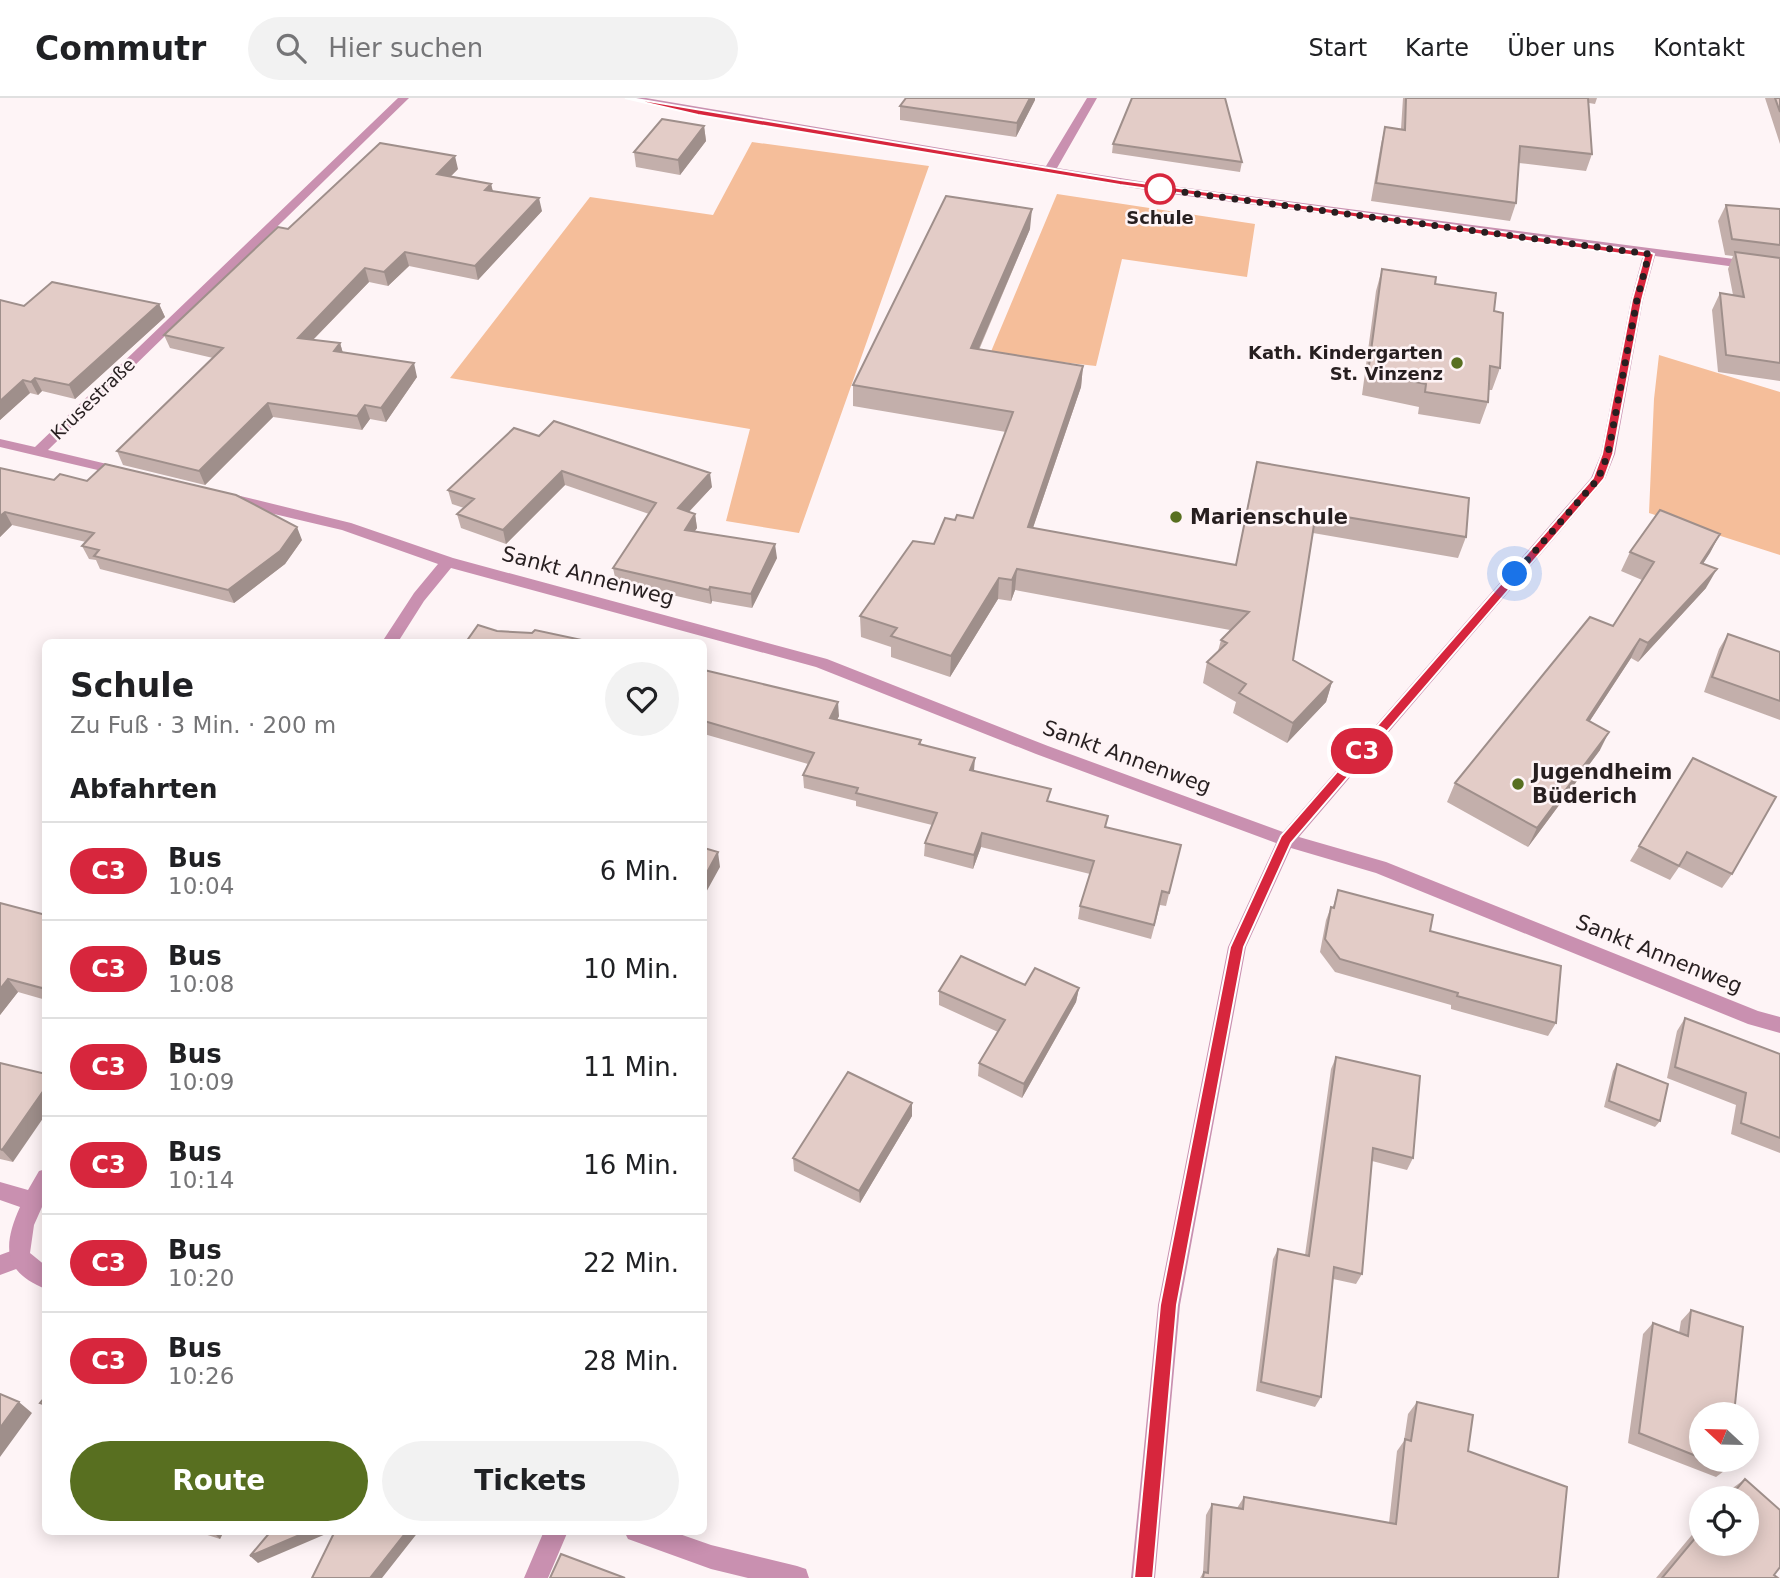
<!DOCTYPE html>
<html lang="de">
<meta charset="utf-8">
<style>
:root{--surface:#fff;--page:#f2f2f2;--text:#202124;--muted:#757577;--line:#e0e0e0;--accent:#586f20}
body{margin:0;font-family:"DejaVu Sans",sans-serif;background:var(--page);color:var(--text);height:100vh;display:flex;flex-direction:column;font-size:26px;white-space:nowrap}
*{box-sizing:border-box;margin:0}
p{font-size:23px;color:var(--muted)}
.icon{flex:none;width:38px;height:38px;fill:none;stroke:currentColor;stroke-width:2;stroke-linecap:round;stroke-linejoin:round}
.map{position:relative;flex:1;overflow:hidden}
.drawer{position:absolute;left:42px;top:541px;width:665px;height:896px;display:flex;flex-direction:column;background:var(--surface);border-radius:10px;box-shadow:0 4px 18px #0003}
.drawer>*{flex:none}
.badge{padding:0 14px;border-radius:23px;font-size:24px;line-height:46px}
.needle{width:46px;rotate:292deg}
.controls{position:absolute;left:1689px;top:1304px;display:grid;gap:14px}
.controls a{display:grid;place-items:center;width:70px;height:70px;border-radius:50%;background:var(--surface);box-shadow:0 4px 18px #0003;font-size:35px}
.you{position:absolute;width:35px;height:35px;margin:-18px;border:5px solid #fff;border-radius:50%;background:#1a73e8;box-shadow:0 0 0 10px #1a73e833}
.map>.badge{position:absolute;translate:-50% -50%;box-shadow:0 0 0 4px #fff}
h2{padding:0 28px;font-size:26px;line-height:63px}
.round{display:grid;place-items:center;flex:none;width:74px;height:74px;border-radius:37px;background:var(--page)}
.summary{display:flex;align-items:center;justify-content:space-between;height:119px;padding:0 28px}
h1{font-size:33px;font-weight:600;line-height:52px}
.action{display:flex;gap:14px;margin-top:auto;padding:14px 28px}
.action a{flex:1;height:80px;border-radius:42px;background:var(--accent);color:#fff;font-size:28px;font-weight:600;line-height:80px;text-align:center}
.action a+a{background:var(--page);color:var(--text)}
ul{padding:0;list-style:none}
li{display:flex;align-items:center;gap:21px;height:98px;padding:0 28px;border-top:2px solid var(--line)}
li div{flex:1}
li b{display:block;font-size:26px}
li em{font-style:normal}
li .badge{min-width:77px;font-weight:700;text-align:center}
header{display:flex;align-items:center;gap:42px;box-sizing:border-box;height:98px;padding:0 35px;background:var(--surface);border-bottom:2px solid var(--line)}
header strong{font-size:33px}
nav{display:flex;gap:38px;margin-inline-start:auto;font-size:24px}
.search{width:490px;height:63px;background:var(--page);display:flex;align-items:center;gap:18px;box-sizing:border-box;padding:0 24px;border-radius:38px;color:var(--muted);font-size:26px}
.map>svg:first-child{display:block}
.green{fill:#f5be9a}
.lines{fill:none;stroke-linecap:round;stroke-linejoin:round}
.service{fill:#c990b0;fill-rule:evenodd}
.minor{fill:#c990b0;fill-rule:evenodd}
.wall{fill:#c3afab}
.shaded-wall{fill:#9f8f8b}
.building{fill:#e3ccc7;stroke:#9f8f8b;stroke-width:2}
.line{fill:#d7263d;stroke:#fff;stroke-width:2}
.walk{stroke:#271f20;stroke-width:7;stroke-dasharray:0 12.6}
.stop-dot{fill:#fff;stroke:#d7263d;stroke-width:3.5}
.poi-dot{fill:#586f20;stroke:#fef4f6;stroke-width:2.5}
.labels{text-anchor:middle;stroke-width:5;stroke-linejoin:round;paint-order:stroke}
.far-stop-label{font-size:18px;font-weight:bold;fill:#271f20;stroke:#fef4f6}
.far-poi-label{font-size:18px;font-weight:bold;fill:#271f20;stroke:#fef4f6;text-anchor:end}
.far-street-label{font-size:18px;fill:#271f20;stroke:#fef4f6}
.poi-label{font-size:21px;font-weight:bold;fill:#271f20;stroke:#fef4f6;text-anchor:start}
.street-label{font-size:21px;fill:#271f20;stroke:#fef4f6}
</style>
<header>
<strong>Commutr</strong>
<div class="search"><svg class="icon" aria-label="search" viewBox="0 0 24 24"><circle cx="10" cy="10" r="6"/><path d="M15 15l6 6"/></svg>Hier suchen</div>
<nav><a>Start</a><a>Karte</a><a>Über uns</a><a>Kontakt</a></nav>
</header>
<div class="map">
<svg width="1780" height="1480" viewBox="0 0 1780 1480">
<rect width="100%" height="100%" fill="#fef4f6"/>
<path class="green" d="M752 44 929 68 799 435 726 423 750 331 450 280 590 99 713 117Z
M1057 96 1255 126 1247 179 1122 161 1096 268 990 256Z
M1659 257 1780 294V457L1649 415 1654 301Z"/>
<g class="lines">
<path class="service" d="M19 1150 27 1153 30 1160 27 1167 0 1177V1157Z
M544 1433H568L548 1480H524Z"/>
<path class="minor" d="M398 0H409L48 352 128 371V377L123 378 0 349V341L35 349Z
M625 0H646L1046 68 1087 0H1097L1057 70 1164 87 1780 167V175L1655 158 1643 202 1615 356 1605 381 1299 739 1386 764 1758 913 1780 919V935L1748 926 1376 775 1291 750 1246 849 1180 1207 1155 1480H1131L1158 1207 1228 849 1276 745 1036 656 816 569 451 470 424 503 398 544H382L414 495 438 466 342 432 228 405 221 400 228 395 351 425 453 460 827 561 1048 648 1283 734 1591 380 1601 356 1631 202 1643 157 1164 95 698 17Z
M46 1071V1100L34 1127 30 1155 46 1168V1191C2 1174 3 1147 20 1109L0 1102V1084L28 1092 39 1073Z
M624 1433H671L711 1447 797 1468 806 1471 809 1480H748L711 1471 628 1441Z"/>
</g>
<path class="wall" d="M1403 0H1597L1595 6 1589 5 1592 56 1586 73 1519 65 1516 105 1510 123 1371 103 1381 46 1385 29 1401 31Z
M1765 0H1780V46Z
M1035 2 1016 39 900 22V8Z
M704 28 706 43 680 77 636 69 634 54Z
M1113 46 1242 64 1240 74 1112 55Z
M458 71 451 78 491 86 493 93 542 113 478 182 409 168 388 188 369 184 313 242 340 245 343 255 417 279 386 324 370 321 362 332 273 319 205 387 123 367 117 353 213 260 170 250 164 237 288 131Z
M1726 107 1780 111V283L1718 274 1712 212 1720 195 1733 197 1728 171 1733 158 1725 157 1718 123Z
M1030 131 979 252 1083 268 1081 289 1033 430 1236 467 1252 385 1466 439 1458 460 1313 435 1293 562 1332 584 1326 604 1287 645 1233 615 1236 604 1203 585 1207 564 1218 553 1221 542 1230 532 1015 492 1011 503 998 501 950 579 891 559V549L861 539 860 518 934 446 955 422 973 420 1006 334 853 308V287Z
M1382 171 1435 186 1494 213 1500 270 1492 292H1488V304L1480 326 1418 316 1419 309 1362 297 1376 193Z
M0 202 24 208 159 206 165 219 75 301 42 293 38 297 30 295 0 322Z
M539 338 712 389 689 414 695 416 697 430 694 434 777 460 752 510 712 503 711 506 616 484 613 470 649 416 565 387 506 446 461 430 457 416 464 410 452 406 448 392Z
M0 370 302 442 285 466 234 505 100 471 96 462 89 461 82 448 86 444 12 427 0 439Z
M1720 436 1703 466 1706 490 1638 564 1631 560 1589 624 1600 652 1528 749 1447 704 1455 685 1613 528 1642 482 1621 473 1630 454Z
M1728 536 1780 554V622L1704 594 1719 551Z
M704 572 839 618 837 622 921 642V646L974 673 1050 704 1106 730 1181 747 1166 808 1160 807 1151 841 1078 821 1080 808 1090 776 981 749 973 771 924 758 925 745 932 727 856 708V703L804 690 803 677 808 666 704 636Z
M1693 660 1732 776 1722 790 1679 769 1670 782 1630 763Z
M1338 792 1430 833 1556 925 1548 938 1451 911V907L1335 874 1320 854 1326 822 1331 809H1333Z
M0 805 46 817V902L18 894 0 917Z
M1025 887 1079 890 1076 904 1022 1000 978 978 979 965 998 934 939 907V893Z
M1685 920 1780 956V1055L1731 1036 1736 1007 1667 980 1677 933Z
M1336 959 1413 1060 1407 1072 1372 1063 1362 1176 1356 1186 1333 1181 1321 1299 1315 1309 1256 1293 1273 1161 1278 1151 1305 1157 1331 971Z
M0 965 13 1064 0 1061Z
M1617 966 1660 1023 1655 1029 1604 1009 1613 973Z
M912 1005V1018L860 1105 794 1073 793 1060Z
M1691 1212 1701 1316V1362H1729L1728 1370 1716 1379 1628 1345 1643 1236 1653 1225 1679 1235 1681 1223Z
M1417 1304 1468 1353 1558 1480H1200L1203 1475 1206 1417 1212 1406 1237 1410 1244 1399 1389 1425 1397 1353 1404 1343 1408 1316Z
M1745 1381 1774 1477 1778 1480H1656L1701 1426V1446L1746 1400H1723L1730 1392Z
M195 1433H224L220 1441Z"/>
<path class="shaded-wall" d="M1030 0H1035V2L1016 39 1017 25Z
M704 28 706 43 680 77 678 62Z
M455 58 458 71 440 89 437 76Z
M491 86 494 99 485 92Z
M539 100 542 113 478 182 475 168Z
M1032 111 1030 131 970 271 971 250Z
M405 154 409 168 388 188 384 174Z
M365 170 369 184 302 253 298 240Z
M159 206 165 219 75 301 69 287Z
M340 245 344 259 334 253Z
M414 265 417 279 386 324 381 310Z
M1083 268 1081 289 1026 450 1028 429Z
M35 280 42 293 38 297 31 284Z
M23 282 30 295 0 322V303Z
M268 305 273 319 205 387 199 373Z
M365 307 370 321 362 332 357 318Z
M562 373 565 387 506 446 503 432Z
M710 375 712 389 679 424 678 410Z
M5 414 12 427 0 439V418Z
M695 416 697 430 686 446 685 432Z
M297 429 302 442 285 466 234 505 228 492Z
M1720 436 1710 455 1691 484 1701 465Z
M775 446 777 460 752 510 751 496Z
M1017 471 1015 492 1011 503 1012 482Z
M1717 471 1706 490 1638 564 1648 545Z
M999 480 998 501 950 579 951 558Z
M710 489 712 503 711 506 709 492Z
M1640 541 1631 560 1578 641 1587 622Z
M1332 584 1326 604 1287 645 1293 625Z
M838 604 839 618 831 634 830 620Z
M1609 634 1600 652 1528 749 1537 730Z
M975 660 974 673 970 672Z
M982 735 981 749 973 771 974 757Z
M718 754 720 769 704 798V780Z
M8 881 18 894 0 917V891Z
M46 885V895L42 890Z
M1079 890 1076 904 1022 1000 1024 986Z
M46 989V1016L13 1064 2 1052Z
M912 1005V1018L860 1105 859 1093Z
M19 1304 32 1315 0 1359V1330Z
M212 1433H224L220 1441Z
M309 1433H333L258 1465 250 1458Z
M407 1433H419L382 1480H370Z"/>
<path class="building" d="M906 0H1030L1017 25 900 8Z
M1132 0H1225L1242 64 1113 46Z
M1406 0H1588L1592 56 1520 48 1516 105 1376 85 1385 29 1405 32Z
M1775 0H1780V14Z
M662 21 704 28 678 62 634 54Z
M380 45 455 58 437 76 491 86 485 92 539 100 475 168 405 154 384 174 365 170 298 240 340 245 334 253 414 265 381 310 365 307 357 318 268 305 199 373 117 353 223 250 164 237 278 129 288 131Z
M946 98 1032 111 971 250 1083 268 1028 429 1236 467 1257 364 1469 400 1466 439 1316 414 1293 562 1332 584 1293 625 1239 595 1246 586 1207 564 1227 545 1221 542 1249 514 1017 471 1012 482 999 480 951 558 891 538 897 530 860 518 913 443 934 446 945 420 955 422 957 417 973 420 1013 314 853 287Z
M1726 107 1780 111V147L1732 141Z
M1735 154 1780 160V265L1726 257 1720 195 1744 199Z
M1382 171 1436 179 1435 186 1496 195 1494 213 1503 215 1500 270 1490 268 1488 304 1425 294 1426 286 1368 275Z
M52 184 159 206 69 287 35 280 31 284 23 282 0 303V202L24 208Z
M554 323 710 375 678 410 695 416 685 432 775 446 751 496 710 489 709 492 613 470 656 405 562 373 503 432 457 416 474 401 448 392 514 330 539 338Z
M105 366 236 397 297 429 280 453 228 492 94 458 99 452 82 448 94 435 5 414 0 418V370L54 382 60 376 87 383Z
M1660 412 1720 436 1701 465 1717 471 1648 545 1640 541 1587 622 1609 634 1537 730 1455 685 1590 519 1613 528 1654 464 1630 454Z
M478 527 497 533 532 535 535 532 591 544H466Z
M1728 536 1780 554V603L1712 579Z
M704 572 838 604 830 620 921 642 919 646 975 660 970 672 1051 691 1047 703 1108 718 1105 729 1181 747 1169 795 1162 793 1154 827 1080 808 1094 763 982 735 974 757 925 745 937 715 856 695 858 690 803 677 814 655 704 623Z
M1693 660 1776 699 1732 776 1687 754 1679 768 1639 748Z
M704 750 718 754 704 780Z
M1338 792 1433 817 1430 833 1561 868 1556 925 1457 898 1458 895 1340 861 1325 841 1331 809 1334 810Z
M0 805 46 817V885L42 890 8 881 0 891Z
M961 858 1025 887 1035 870 1079 890 1024 986 979 965 1005 922 939 893Z
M1685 920 1780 956V1040L1741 1025 1746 995 1675 969Z
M1336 959 1420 978 1413 1060 1373 1050 1362 1176 1334 1169 1321 1299 1261 1284 1278 1151 1309 1158Z
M0 965 46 976V989L2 1052 0 1051Z
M1617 966 1668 986 1660 1023 1609 1003Z
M848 974 912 1005 859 1093 793 1060Z
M1691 1212 1743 1229 1734 1316H1701V1360L1639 1335 1653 1225 1688 1238Z
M0 1296 19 1304 0 1330Z
M46 1298V1307L40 1305Z
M1417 1304 1473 1317 1468 1353 1567 1389 1558 1480H1203L1204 1474 1208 1475 1212 1406 1243 1411 1244 1399 1396 1426 1405 1341 1411 1343Z
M1706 1362H1729L1728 1370Z
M1745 1381 1780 1412V1469L1774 1477 1778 1480H1662L1701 1433V1446H1746V1400H1729Z
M271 1433H309L250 1458Z
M335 1433H407L370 1480H312Z
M561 1456 625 1480H550Z"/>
<path class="line" d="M625 0H630L1120 82 1649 154 1654 156 1642 202 1613 356 1604 381 1291 745 1244 849 1177 1207 1153 1480H1134L1160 1207 1230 849 1281 738 1593 380 1602 356 1632 202 1644 159 1120 87 698 17Z"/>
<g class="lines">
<path class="walk" d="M1160 91 1649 156 1637 202 1608 356 1598 381 1515 476"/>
</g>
<circle class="stop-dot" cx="1160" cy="91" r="14"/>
<g class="poi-dot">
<circle cx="1457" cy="265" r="7"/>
<circle cx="1176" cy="419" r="7"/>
<circle cx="1518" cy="686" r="7"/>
</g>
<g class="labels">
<g class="far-stop-label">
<text x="1160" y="126">Schule</text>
</g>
<g class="far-poi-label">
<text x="1443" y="261">Kath. Kindergarten<tspan x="1443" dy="21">St. Vinzenz</tspan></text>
</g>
<g class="far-street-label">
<text transform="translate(93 301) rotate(-44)" y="6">Krusestraße</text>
</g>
<g class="poi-label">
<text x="1190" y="426">Marienschule</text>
<text x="1532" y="681">Jugendheim<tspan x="1532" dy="24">Büderich</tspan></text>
</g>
<g class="street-label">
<text transform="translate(588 478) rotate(15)" y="7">Sankt Annenweg</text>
<text transform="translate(1127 659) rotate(20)" y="7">Sankt Annenweg</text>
<text transform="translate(1659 856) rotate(22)" y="7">Sankt Annenweg</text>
</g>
</g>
</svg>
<div class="controls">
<a><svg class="needle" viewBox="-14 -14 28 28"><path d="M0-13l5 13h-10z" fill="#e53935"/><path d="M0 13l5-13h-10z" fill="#757577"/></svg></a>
<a><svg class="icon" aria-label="locate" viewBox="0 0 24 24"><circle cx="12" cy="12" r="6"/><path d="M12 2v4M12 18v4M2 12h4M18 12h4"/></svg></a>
</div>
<div class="you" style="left:1515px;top:476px"></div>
<b class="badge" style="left:1362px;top:653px;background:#d7263d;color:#fff">C3</b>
<section class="drawer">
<div class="summary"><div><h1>Schule</h1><p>Zu Fuß · 3 Min. · 200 m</p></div><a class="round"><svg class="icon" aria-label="heart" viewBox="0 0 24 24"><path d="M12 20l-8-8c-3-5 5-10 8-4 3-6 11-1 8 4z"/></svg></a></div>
<h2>Abfahrten</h2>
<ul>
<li><span class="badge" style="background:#d7263d;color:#fff">C3</span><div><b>Bus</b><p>10:04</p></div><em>6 Min.</em></li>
<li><span class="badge" style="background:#d7263d;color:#fff">C3</span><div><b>Bus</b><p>10:08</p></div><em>10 Min.</em></li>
<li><span class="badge" style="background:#d7263d;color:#fff">C3</span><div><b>Bus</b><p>10:09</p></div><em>11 Min.</em></li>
<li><span class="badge" style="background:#d7263d;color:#fff">C3</span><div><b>Bus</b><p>10:14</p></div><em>16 Min.</em></li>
<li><span class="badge" style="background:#d7263d;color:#fff">C3</span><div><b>Bus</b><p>10:20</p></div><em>22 Min.</em></li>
<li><span class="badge" style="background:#d7263d;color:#fff">C3</span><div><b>Bus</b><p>10:26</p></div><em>28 Min.</em></li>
</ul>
<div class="action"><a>Route</a><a>Tickets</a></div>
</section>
</div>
